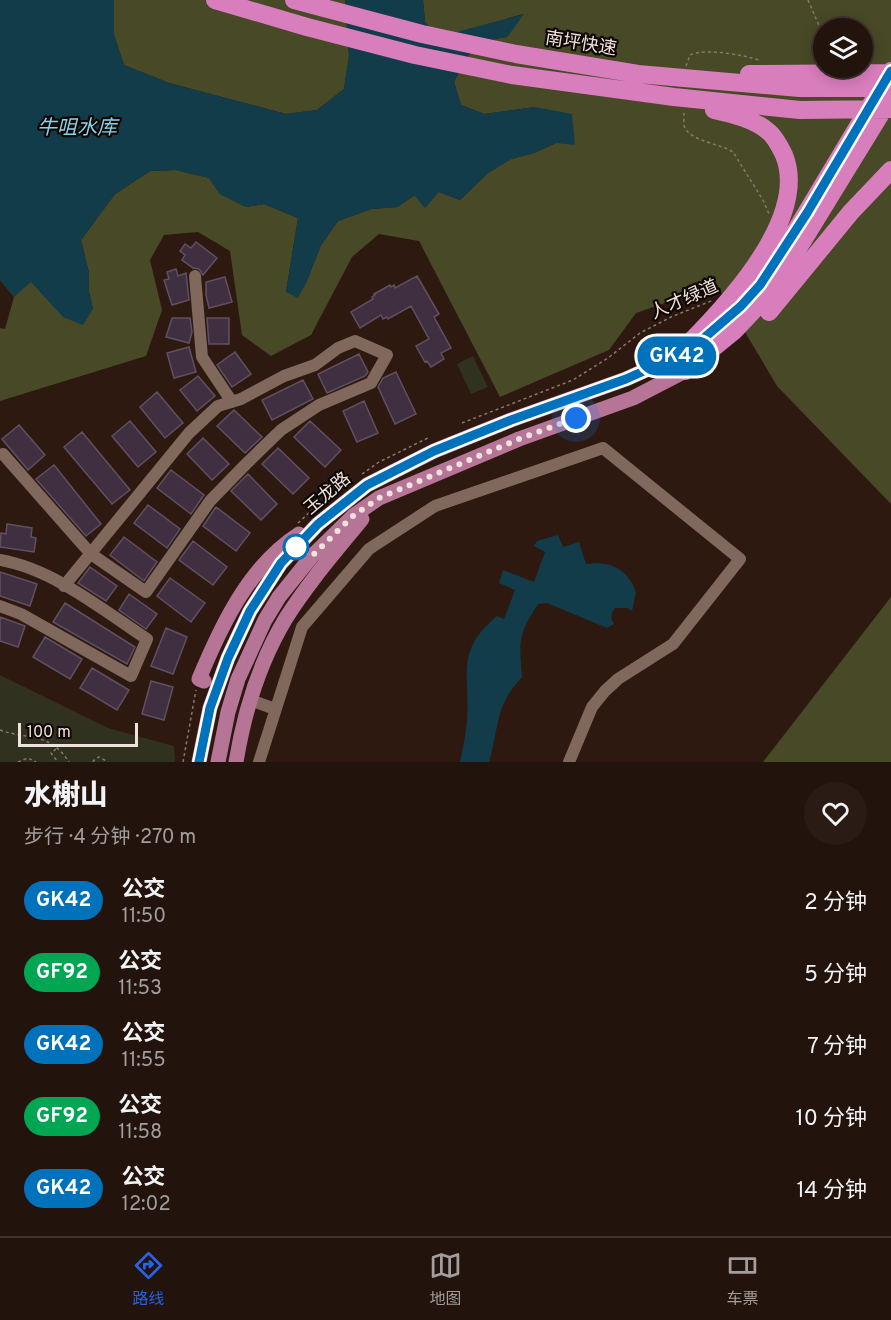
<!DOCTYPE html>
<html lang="zh">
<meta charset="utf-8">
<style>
:root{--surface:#22130c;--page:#2a1c15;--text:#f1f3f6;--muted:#a29e9d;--line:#3f322d;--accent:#2563eb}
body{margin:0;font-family:Overpass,"Noto Sans SC",sans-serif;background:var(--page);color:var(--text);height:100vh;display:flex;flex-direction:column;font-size:22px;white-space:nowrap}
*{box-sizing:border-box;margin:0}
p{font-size:20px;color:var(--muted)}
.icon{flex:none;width:33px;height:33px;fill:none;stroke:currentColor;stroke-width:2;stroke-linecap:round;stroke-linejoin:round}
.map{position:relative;height:762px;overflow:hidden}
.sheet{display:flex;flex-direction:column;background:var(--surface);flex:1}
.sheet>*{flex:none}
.badge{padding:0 12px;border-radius:20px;font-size:21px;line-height:39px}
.fabs{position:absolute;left:813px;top:18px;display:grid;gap:12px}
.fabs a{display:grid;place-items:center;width:60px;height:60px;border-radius:50%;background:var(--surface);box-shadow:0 3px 15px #0003,0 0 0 2px var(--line);font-size:30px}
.scale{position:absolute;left:18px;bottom:15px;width:120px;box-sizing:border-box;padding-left:6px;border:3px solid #efe1db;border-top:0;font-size:16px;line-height:21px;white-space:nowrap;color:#efe1db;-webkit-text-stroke:4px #0f0704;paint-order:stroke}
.you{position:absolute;width:30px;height:30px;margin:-15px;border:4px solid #fff;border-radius:50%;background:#1a73e8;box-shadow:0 0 0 9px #1a73e833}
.map>.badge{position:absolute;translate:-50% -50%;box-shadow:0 0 0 3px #fff}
.round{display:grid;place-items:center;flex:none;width:63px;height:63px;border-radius:32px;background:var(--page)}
.head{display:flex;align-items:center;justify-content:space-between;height:102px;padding:0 24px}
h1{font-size:28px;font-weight:800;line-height:45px}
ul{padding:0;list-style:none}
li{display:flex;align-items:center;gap:18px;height:72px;padding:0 24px}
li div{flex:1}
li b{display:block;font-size:22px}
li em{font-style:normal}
li .badge{min-width:66px;font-weight:700;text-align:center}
.menu{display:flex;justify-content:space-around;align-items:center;height:84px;border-top:2px solid var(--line);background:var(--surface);font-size:16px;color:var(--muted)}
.menu a{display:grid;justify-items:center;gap:3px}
.menu .selected{color:var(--accent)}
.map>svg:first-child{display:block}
.green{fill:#30311e}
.forest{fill:#484927;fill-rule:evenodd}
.water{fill:#123c4a}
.building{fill:#3f2f40;stroke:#614f62;stroke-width:1.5}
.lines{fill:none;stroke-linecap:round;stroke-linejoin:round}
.path{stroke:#897870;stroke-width:1.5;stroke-dasharray:3 3;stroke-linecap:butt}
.minor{stroke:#81685d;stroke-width:12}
.major{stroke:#b67596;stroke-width:15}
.highway{stroke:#d97ebc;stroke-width:18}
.line-casing{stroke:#fff;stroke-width:14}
.line{stroke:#0072bc;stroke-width:9}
.walk{stroke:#efe1db;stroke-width:6;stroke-dasharray:0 10.8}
.stop-dot{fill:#fff;stroke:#0072bc;stroke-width:3}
.labels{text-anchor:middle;stroke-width:4.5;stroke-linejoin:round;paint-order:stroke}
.street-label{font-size:18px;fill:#efe1db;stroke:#0f0704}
.water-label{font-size:20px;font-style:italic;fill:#89d2ee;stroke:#0f0704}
</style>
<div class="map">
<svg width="891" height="762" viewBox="0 0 891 762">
<rect width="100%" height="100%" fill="#2d1910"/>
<path class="green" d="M473 356 488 387 471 394 457 364Z
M0 675 108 728 174 746 175 762H0Z"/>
<path class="forest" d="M114 0H345L349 56 344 89 317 110 286 114 169 83 124 65 114 35Z
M423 0H891V504L777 386 717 285 636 313 609 350 500 397 419 241 379 234 352 257 311 335 271 356 242 335 230 251 198 232 164 235 150 260 162 310 146 356 0 401V328L5 329 14 297 0 280 31 282 93 309 89 292V273L81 240 115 194 150 171 176 170 209 178 220 194 246 207 264 204 298 218 286 292 306 283 321 245 338 221 371 209 397 207 415 195 439 192 460 200 488 173 511 159 534 153 556 143 535 107 484 114 461 105 454 82C469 53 471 41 507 37L523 14 437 39 425 22ZM824 28H862V68H824Z
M891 597V762H763Z"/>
<path class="water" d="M0 0H114V35L124 65 169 83 286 114 317 110 344 89 349 56 345 0H423L425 22 437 39C465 28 495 23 524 14L507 37C471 41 469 53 454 82L461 105 484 114 535 107 572 114 575 145 556 143 534 153 511 159 488 173 460 200 439 192 425 208 414 195 398 207 371 209 338 221 321 245 306 283 298 298 286 292 298 218 264 204 246 207 220 194 209 178 176 170 150 171 115 194 81 240 89 273V292L93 309 83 325 63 317 31 282 14 297 0 280Z
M558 535 563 547 579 542 586 564C610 561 627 568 636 592L632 611 627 608H615C611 614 610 618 614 624L607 628 547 603 538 604C518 635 519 642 522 677 494 707 500 726 489 762H460C463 748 466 734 467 720 470 673 455 651 497 616L504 619 515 590 499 583 503 570 534 582 545 552 534 546 537 541Z"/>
<path class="building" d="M196 242 217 258 203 275 199 269 193 268 182 260 185 255 180 251 185 244 191 248Z
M176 269 178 276 186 273 189 300 172 305 164 280 169 279 167 272Z
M417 276 439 314 434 317 451 348 441 353 444 359 431 367 427 361 425 362 416 346 429 339 411 306 388 319 387 317 383 319 381 315 360 328 351 312 373 299 372 297 375 295 374 294 390 285 391 287 394 285 395 288Z
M225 277 232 302 209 308 206 295V282Z
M172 318H190L192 332 189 343 166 337Z
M207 318H229V344H209Z
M189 347 196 372 174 378 167 353Z
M235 352 251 374 232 387 217 365Z
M359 354 368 372 365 376 327 393 318 374Z
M396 372 416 414 395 424 378 387 383 378Z
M198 376 215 396 197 411 180 390Z
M303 380 313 399 272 420 262 400Z
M157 392 183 423 165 438 140 407Z
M364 401 378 433 357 442 343 411Z
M234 410 262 437 245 453 217 426Z
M130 421 156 452 138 467 112 436Z
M310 421 341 450 325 467 294 437Z
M19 425 45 455 28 470 2 439Z
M82 432 130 490 112 504 64 447Z
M203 438 229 464 212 480 187 454Z
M278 448 309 478 293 494 262 464Z
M54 465 101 524 86 536 36 479Z
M171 470 204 495 191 514 157 488Z
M248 474 277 504 261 520 231 491Z
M148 505 180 529 167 548 134 523Z
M216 507 250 533 236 551 203 526Z
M7 524 32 528 31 537 36 538 34 552 0 547 1 533 6 534Z
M124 537 157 562 144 581 110 555Z
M193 541 227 567 213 585 179 560Z
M90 567 117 586 106 601 78 583Z
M0 572 37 584 30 606 0 596Z
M170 578 205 603 191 622 157 596Z
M129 594 157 614 146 629 119 610Z
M65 603 135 647 127 664 53 622Z
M0 617 25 626 18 647 0 641Z
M166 628 187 637 173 674 151 666Z
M45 637 82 659 70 679 33 657Z
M92 668 129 690 117 710 80 688Z
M151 681 173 687 164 720 142 714Z"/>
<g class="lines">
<path class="path" d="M808 0 824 37
M686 66 690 55C704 48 744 55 759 60
M684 113C684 117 683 124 685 128 691 141 721 144 733 152L763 200 769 214
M462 423 573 380 608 358 640 333 671 317 711 301
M362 474 379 462 430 437
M298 523 311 511 354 480
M0 730C28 740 50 732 69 762
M56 749 51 753 58 762
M18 762 28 758 36 762
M93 762 95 759 99 757 108 762
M183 762 196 690"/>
<path class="minor" d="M195 276 202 357 232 402
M3 454 91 554 146 592 210 501 246 464 281 430 319 405 371 383 387 355 355 341 338 348 315 365 284 376 241 399 218 406 189 433 64 586
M0 560C53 569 103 610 147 639L131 676 21 614 0 606
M250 700 275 709
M259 762 302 627 369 549 435 506 603 448 740 559 673 644 618 679 605 691 592 707 569 762"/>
<path class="major" d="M204 681 199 679C221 626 249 566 299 534
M199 762 210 708 228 658 250 611 281 563 318 524 367 485 434 451 511 420 626 379 675 357
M218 762 228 712 238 679 265 620 279 597 312 556 353 516 379 498 519 439 633 398 685 371
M236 762C244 713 260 661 286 618 308 583 336 551 362 519"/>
<path class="highway" d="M215 0 307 27 415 55 512 75 674 97 800 110 891 109
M294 0 422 34 516 54 638 74 799 88H891
M749 74 891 73
M769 312 851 212 891 170
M721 324C744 305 761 284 778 260L891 71
M675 357C718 315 811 221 784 155 780 147 776 138 769 132 754 119 732 114 714 110
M685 371 734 331 772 291 888 102"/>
</g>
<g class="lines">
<defs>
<path id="line" d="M199 762 210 708 228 658 250 611 281 563 318 524 367 485 434 451 511 420 626 379 675 357 704 338 741 306 760 285 807 213 891 71"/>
</defs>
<use href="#line" class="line-casing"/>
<use href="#line" class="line"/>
<path class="walk" d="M296 547 312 556 353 516 379 498 519 439 576 418"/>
</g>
<circle class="stop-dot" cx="296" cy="547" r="12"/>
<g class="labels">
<g class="street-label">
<text transform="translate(581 43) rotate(9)" y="6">南坪快速</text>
<text transform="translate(684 299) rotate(-24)" y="6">人才绿道</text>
<text transform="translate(327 493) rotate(-40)" y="6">玉龙路</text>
</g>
<g class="water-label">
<text x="77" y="134">牛咀水库</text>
</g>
</g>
</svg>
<div class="fabs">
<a><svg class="icon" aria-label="layers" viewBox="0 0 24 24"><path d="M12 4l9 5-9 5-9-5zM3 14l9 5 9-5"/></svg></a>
</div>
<div class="scale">100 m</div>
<div class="you" style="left:576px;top:418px"></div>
<b class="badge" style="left:677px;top:356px;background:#0072bc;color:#fff">GK42</b>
</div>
<section class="sheet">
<div class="head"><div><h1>水榭山</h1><p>步行 · 4 分钟 · 270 m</p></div><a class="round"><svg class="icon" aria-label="heart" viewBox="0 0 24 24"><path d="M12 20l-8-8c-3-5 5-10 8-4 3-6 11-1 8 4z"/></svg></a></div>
<ul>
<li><span class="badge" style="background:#0072bc;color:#fff">GK42</span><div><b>公交</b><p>11:50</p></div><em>2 分钟</em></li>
<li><span class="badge" style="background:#00a651;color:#fff">GF92</span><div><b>公交</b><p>11:53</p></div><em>5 分钟</em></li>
<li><span class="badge" style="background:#0072bc;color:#fff">GK42</span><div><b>公交</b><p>11:55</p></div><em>7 分钟</em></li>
<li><span class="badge" style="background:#00a651;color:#fff">GF92</span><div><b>公交</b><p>11:58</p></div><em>10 分钟</em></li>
<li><span class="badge" style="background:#0072bc;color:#fff">GK42</span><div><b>公交</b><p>12:02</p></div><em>14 分钟</em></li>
</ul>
</section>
<nav class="menu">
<a class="selected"><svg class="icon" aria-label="directions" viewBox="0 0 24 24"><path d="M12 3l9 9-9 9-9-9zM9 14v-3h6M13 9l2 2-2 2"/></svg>路线</a>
<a><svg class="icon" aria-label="map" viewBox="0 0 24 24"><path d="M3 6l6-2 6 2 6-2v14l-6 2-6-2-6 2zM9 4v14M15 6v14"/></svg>地图</a>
<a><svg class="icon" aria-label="tickets" viewBox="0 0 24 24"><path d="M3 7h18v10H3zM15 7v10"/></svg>车票</a>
</nav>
